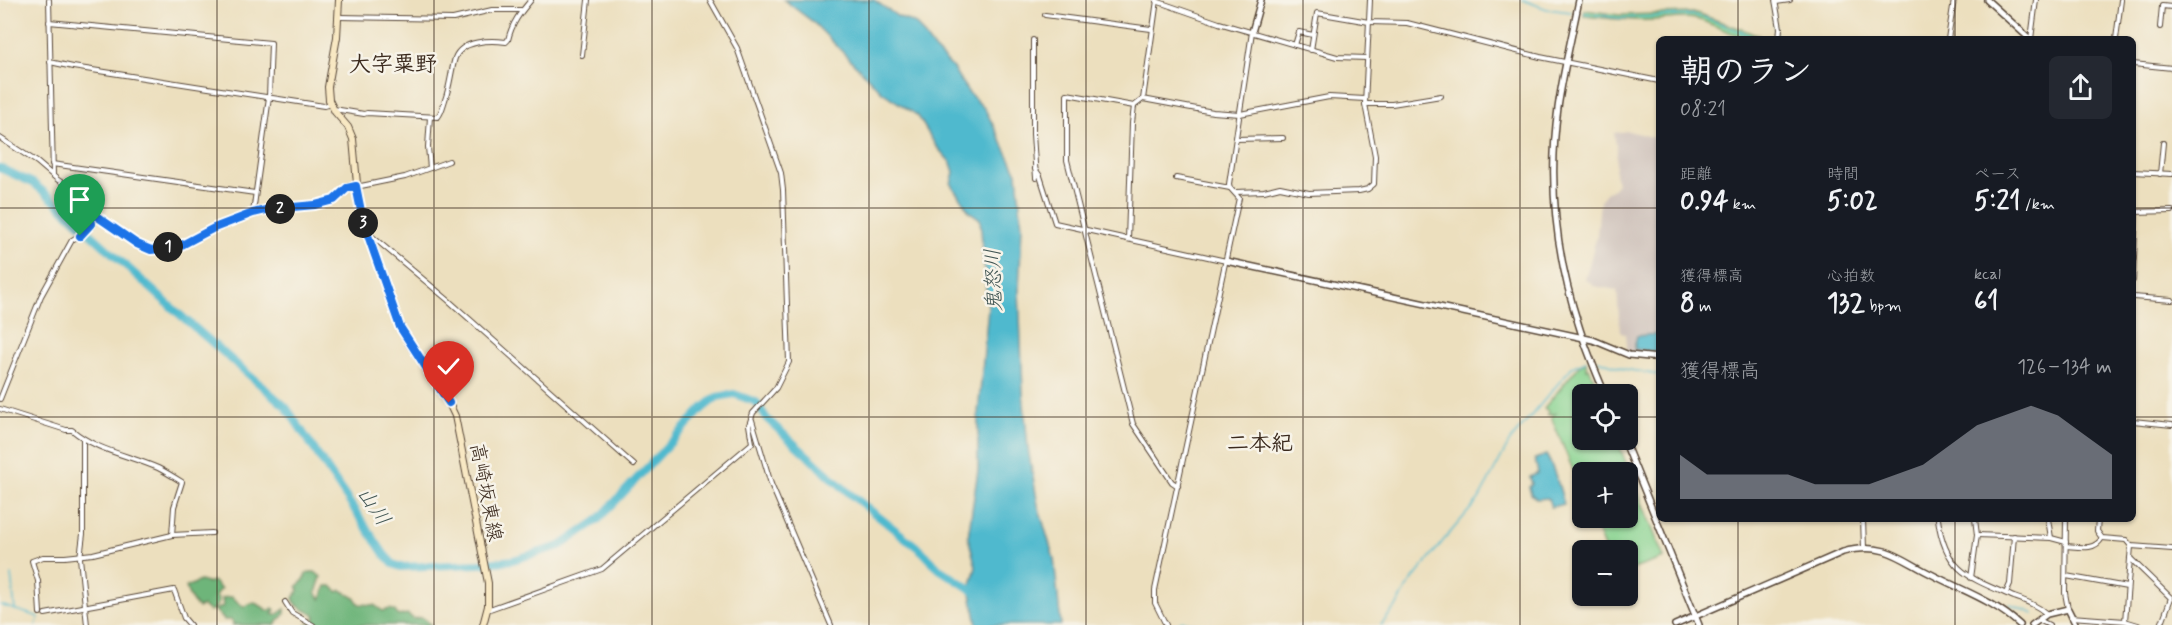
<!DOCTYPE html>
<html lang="ja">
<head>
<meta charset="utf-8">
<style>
	body { margin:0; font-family:Mynerve,"Klee One",sans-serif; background:#242831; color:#f1f3f6; height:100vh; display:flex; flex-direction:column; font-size:22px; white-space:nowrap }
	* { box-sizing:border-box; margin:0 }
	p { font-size:20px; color:#9ea1a6 }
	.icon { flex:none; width:33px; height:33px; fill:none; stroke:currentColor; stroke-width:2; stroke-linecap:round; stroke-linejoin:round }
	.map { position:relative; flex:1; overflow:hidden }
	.side { position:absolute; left:1656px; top:36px; width:480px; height:486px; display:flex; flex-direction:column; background:#171b24; border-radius:9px; box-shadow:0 2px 4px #0004 }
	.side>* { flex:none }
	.tools { position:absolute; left:1572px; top:384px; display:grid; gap:12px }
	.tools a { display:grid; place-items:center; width:66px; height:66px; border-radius:9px; background:#171b24; box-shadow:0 2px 4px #0004; font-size:30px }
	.pin { position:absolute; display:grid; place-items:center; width:51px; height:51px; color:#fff; margin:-62px -26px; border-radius:50% 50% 50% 0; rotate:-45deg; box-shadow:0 0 6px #0007 }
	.pin .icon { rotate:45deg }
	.km { position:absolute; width:30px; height:30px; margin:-15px; border-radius:50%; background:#222; color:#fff; font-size:16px; line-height:30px; text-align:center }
	.round { display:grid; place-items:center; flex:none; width:63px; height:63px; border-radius:9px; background:#242831 }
	.summary { display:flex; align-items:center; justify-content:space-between; height:102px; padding:0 24px }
	h1 { font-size:33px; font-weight:700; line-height:45px }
	.stats { display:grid; grid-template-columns:repeat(3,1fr); gap:9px; height:102px; padding:6px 24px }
	.stats div { display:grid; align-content:center }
	.stats b { font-size:26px; font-weight:700 }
	.stats small { font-size:16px; font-weight:400 }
	.stats p { font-size:16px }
	.chart { height:168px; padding:12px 24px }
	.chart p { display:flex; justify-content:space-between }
	.chart svg { width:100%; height:108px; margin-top:6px; fill:#8c9099; opacity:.7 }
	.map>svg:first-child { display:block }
	.industrial { fill:#cec1ba }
	.green { fill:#88d390; stroke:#627e57; stroke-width:1.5 }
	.forest { fill:#6eb57a; stroke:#54704c; stroke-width:1.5 }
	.water { fill:#50b9ce; stroke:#467276; stroke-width:1.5 }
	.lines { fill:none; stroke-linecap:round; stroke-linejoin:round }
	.stream { stroke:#50b9ce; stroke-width:1.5 }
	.river { stroke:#50b9ce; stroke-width:8 }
	.minor-casing { stroke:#564536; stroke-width:6 }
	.tertiary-casing { stroke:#564536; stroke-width:8 }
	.secondary-casing { stroke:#564536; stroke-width:8 }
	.minor { stroke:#fff; stroke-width:4 }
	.tertiary { stroke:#fff; stroke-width:5 }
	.secondary { stroke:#f8e8c3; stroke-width:6 }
	.route-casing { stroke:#fff; stroke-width:12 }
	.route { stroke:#1a73e8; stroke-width:8 }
	.grid { fill:none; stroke:#3b2a1e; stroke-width:1.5; stroke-opacity:0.55 }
	.labels { text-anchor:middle; stroke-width:5; stroke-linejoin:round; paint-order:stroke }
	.street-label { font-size:20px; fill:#3b2a1e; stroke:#f7f3e8 }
	.water-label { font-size:21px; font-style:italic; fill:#415553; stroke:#f7f3e8 }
	.quarter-label { font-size:22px; font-weight:bold; fill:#3b2a1e; stroke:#f7f3e8 }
</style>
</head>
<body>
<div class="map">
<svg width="2172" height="625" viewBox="0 0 2172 625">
	<rect width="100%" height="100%" fill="#f7f3e8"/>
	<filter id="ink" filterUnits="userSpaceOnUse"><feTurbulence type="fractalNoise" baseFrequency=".0167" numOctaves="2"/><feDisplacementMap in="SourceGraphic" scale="12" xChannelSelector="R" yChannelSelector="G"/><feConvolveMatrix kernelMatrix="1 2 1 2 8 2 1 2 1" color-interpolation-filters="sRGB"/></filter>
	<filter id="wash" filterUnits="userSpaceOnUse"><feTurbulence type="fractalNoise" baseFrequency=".008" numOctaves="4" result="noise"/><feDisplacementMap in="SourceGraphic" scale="24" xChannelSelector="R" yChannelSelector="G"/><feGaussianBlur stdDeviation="1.35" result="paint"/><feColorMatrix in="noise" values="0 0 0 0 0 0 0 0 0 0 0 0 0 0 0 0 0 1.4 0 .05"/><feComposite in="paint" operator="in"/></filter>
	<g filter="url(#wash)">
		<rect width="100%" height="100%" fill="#ecdfbe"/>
		<path class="industrial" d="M1628,131L1659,139V355L1627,352L1625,334L1620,331L1617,290L1594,286L1592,283L1585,280L1597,235L1600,201L1606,193L1615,188L1617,183L1615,174L1617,151L1614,133Z"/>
		<g class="green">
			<path d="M1585,10L1619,15L1696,13L1758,35C1739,42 1714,23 1696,19C1680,16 1665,20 1649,20C1627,21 1606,18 1584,16Z"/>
			<path d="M1586,361L1587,369L1589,368L1600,394H1582V440H1617L1664,558L1628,571V550H1605L1592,518H1628V472H1582V492L1552,419V415L1557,413L1548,415V411L1544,408L1579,366Z"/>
		</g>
		<g class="forest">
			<path d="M310,572H315L321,577L316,593L321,599L326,586H332L338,592L341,590L355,598L359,604L374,605L383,611L390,609L395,611L398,616L407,614L414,619C423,615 425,619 431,625H306L314,621L316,616C308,610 296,609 293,598L299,590L297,586L304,580L306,574Z"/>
			<path d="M200,581L207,583L213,581L221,589L216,595L219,602L213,610L209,611L203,606L198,608C192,603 188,594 186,587Z"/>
			<path d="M228,597H232L244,607C254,599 259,605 269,611L273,608L275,610L272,614L276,615L285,609V613L275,625H232L234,624L231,620H224L215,610L223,606L222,598Z"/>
		</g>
		<g class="water">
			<path d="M784,0H874L897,16L916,24L934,49L952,67L968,92L985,109L1017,173L1022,226L1019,290L1023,392L1028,449L1038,505L1054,559L1061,625H977L970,588L976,567L968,537L978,470V414L988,308L980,219L969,211L951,184L954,172L951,163L936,146L918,116L882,92L813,22Z"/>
			<path d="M1658,334L1659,352L1634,349L1637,336Z"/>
			<path d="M1546,455C1555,469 1560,489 1564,504L1551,507L1548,498L1537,499L1531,494L1529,487L1532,484L1530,477L1538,473L1535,459Z"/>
		</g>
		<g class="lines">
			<g class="stream">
				<path d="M1523,0L1547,9L1571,12"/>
				<path d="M1772,0L1776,39"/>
				<path d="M1584,13L1619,18L1692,15L1706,18L1751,36L1754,39"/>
				<path d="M1598,360L1624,369L1659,375"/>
				<path d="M11,575L15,610"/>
				<path d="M2010,604L2034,614"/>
				<path d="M0,605L39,617L36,625"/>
				<path d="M1179,623L1183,621L1198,625"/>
				<path d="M2049,623L2053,625"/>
				<path d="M1381,625L1397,605L1410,583L1443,541L1479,499L1510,441L1572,367L1586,361"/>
			</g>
			<path class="river" d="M0,168L33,183L49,196L178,313L286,407L384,554L393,564L401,567L480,564L513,560L560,546L598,520L703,408L717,397L734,394L756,402L767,419L850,494L922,551L939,569L977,593"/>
		</g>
	</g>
	<g filter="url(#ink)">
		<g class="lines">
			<defs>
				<g id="minor">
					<path d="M49,0L53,175"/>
					<path d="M1157,0L1143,99L1134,106L1067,94V160L1133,424L1172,482L1178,486"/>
					<path d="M1775,0L1780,28L1779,39"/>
					<path d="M1156,1L1219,23L1337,57L1367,58"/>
					<path d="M1776,2L1790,0"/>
					<path d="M1045,15L1151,29"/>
					<path d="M339,17L453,19L492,10H521"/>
					<path d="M49,22L271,43L269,97L253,213L214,228L178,247L149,250L128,239L89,211"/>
					<path d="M2160,27L2162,6L2172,7"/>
					<path d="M1948,39L1954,0"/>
					<path d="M2031,39L2036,0"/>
					<path d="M2116,39L2121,0"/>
					<path d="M1033,40V134L1036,178"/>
					<path d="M1295,45L1299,32L1313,35"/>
					<path d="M1311,50L1317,13L1369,22L1407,23L1540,57L1659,81"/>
					<path d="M582,55L588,0"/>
					<path d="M50,62L73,67L324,106L330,104"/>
					<path d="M2133,64L2172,68"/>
					<path d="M1143,99L1213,112L1240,114L1329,97L1365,99"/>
					<path d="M1365,104H1392L1441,96"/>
					<path d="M334,109L364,114L367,113L438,117C442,112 443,106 445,100C450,86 451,71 455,58C462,40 490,40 506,42L508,40C512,23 520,13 531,0"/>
					<path d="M0,138L37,162L58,180L83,196L87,204L91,220V224L82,234L72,240L41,296L0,399"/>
					<path d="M1236,139L1283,138"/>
					<path d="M52,164L255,193"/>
					<path d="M430,168L449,161"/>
					<path d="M1035,169L1040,176L1055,223L1226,261"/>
					<path d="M2133,172L2172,174"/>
					<path d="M2160,174L2163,143"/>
					<path d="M1176,178L1230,188"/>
					<path d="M356,187L405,177L430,168L428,147L430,117"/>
					<path d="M1236,192L1264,191L1280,187L1309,193L1359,191L1368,189L1374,184L1375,156L1365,104L1370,0"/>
					<path d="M2133,212L2172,211"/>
					<path d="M253,213C279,206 307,210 333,201C342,197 345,188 356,186"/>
					<path d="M368,233L448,300L634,465"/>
					<path d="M1128,239L1132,123L1134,106"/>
					<path d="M2133,280L2136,212"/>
					<path d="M2133,297L2172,300"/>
					<path d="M0,409L66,430H72C97,451 129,455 158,468C166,472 174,477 182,482L174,507L172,535"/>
					<path d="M752,420L771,484L831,625"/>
					<path d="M2133,421L2172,425"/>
					<path d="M83,439V534L80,558L87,625"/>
					<path d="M1863,519L1864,548"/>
					<path d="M1938,519C1945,572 1970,578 2014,597C2025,601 2037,605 2047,614"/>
					<path d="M2048,519L2051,538"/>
					<path d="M2066,519L2065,593L2068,609"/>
					<path d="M2098,519L2097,531L2102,538L2126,540L2131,546L2172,549"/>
					<path d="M1977,535L2051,538L2066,542"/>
					<path d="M2066,546C2079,547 2095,551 2102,538"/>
					<path d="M2130,558L2171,598L2161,625"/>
					<path d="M2066,576L2127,587"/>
					<path d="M1971,578L1977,535L1975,519"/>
					<path d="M2006,593L2010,584L2014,536"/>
					<path d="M285,602L292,613L313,625"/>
					<path d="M487,610L602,569L752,443L749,425L753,413L776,388L789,362L783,190L781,173L737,48L710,0"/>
					<path d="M40,613L38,581L32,561L43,557H65L93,554L172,535L212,533"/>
					<path d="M45,614L174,590L184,618L190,625"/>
					<path d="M2071,617L2125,621L2138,625"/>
					<path d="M2039,620L2049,625"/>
					<path d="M2125,621L2131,546"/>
					<path d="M1166,625L1155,603V590L1239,198L1230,188L1229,184L1252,32"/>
				</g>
				<g id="tertiary">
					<path d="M1579,0C1572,36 1563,72 1558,108C1548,181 1556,256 1579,326C1586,349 1596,372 1605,394"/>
					<path d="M1987,0L2030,39"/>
					<path d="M1252,32L1261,0"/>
					<path d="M1226,261L1593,340L1629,355L1659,358"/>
					<path d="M1624,440L1699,625"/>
					<path d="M1675,625L1843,552C1857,548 1870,547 1885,551C1901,556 1916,567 1931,574C1963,591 1993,600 2020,625"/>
					<path d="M2032,625L2047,614L2068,609L2076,625"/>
				</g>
				<path id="secondary" d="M339,0L337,37L328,87L329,100L335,112L348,127L353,139L359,206L395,314L408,342L446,397L455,416L488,583V606L483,625"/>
			</defs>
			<use href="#minor" class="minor-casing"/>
			<use href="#tertiary" class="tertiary-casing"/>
			<use href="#secondary" class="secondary-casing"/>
			<use href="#minor" class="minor"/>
			<use href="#tertiary" class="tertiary"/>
			<use href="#secondary" class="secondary"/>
		</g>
	</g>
	<g class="lines" filter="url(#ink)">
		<defs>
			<path id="route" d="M80,236L91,224L89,211L137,244L151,250L178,247L214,228L253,213L270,209L315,205L334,200L347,188L356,186L363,221L400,327L449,403"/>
		</defs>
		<use href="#route" class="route-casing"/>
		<use href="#route" class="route"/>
	</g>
	<path class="grid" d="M217,0V625M434,0V625M652,0V625M869,0V625M1086,0V625M1303,0V625M1520,0V625M1738,0V39M1955,0V39M0,208H1659M2133,208H2172M0,417H1582M1628,417H1659M2133,417H2172M1738,519V625M1955,519V625"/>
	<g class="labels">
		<g class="street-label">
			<text transform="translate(487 492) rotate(79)" y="7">高崎坂東線</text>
		</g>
		<g class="water-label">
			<text transform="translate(993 280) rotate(-92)" y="7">鬼怒川</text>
			<text transform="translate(374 506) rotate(56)" y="7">山川</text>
		</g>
		<g class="quarter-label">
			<text x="393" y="71">大字粟野</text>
			<text x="1260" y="450">二本紀</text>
		</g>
	</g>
</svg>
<div class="tools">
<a><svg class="icon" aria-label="locate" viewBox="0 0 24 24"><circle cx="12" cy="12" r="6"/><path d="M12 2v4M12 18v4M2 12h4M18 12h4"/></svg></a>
<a>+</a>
<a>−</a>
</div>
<div class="pin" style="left:80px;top:236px;background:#1e9e55"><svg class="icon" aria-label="arrive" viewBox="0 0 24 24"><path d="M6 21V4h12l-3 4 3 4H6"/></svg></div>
<div class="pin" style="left:449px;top:403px;background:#d93025"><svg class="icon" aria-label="check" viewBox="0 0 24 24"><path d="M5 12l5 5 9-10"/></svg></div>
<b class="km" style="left:168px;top:247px">1</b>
<b class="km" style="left:280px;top:209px">2</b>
<b class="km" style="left:363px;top:223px">3</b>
<section class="side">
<div class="summary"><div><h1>朝のラン</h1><p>08:21</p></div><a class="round"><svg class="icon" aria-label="share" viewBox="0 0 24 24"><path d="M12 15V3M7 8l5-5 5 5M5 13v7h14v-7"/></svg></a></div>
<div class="stats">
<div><p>距離</p><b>0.94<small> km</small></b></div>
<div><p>時間</p><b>5:02</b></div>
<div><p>ペース</p><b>5:21<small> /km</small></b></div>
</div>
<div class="stats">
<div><p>獲得標高</p><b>8<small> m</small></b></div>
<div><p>心拍数</p><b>132<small> bpm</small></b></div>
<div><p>kcal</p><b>61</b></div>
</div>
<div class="chart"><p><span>獲得標高</span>126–134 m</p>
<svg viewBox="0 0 160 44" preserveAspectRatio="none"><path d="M0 44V26L10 34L20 34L30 34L40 34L50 38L60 38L70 38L80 34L90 30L100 22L110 14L120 10L130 6L140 10L150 18L160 26V44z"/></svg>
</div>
</section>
</div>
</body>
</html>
